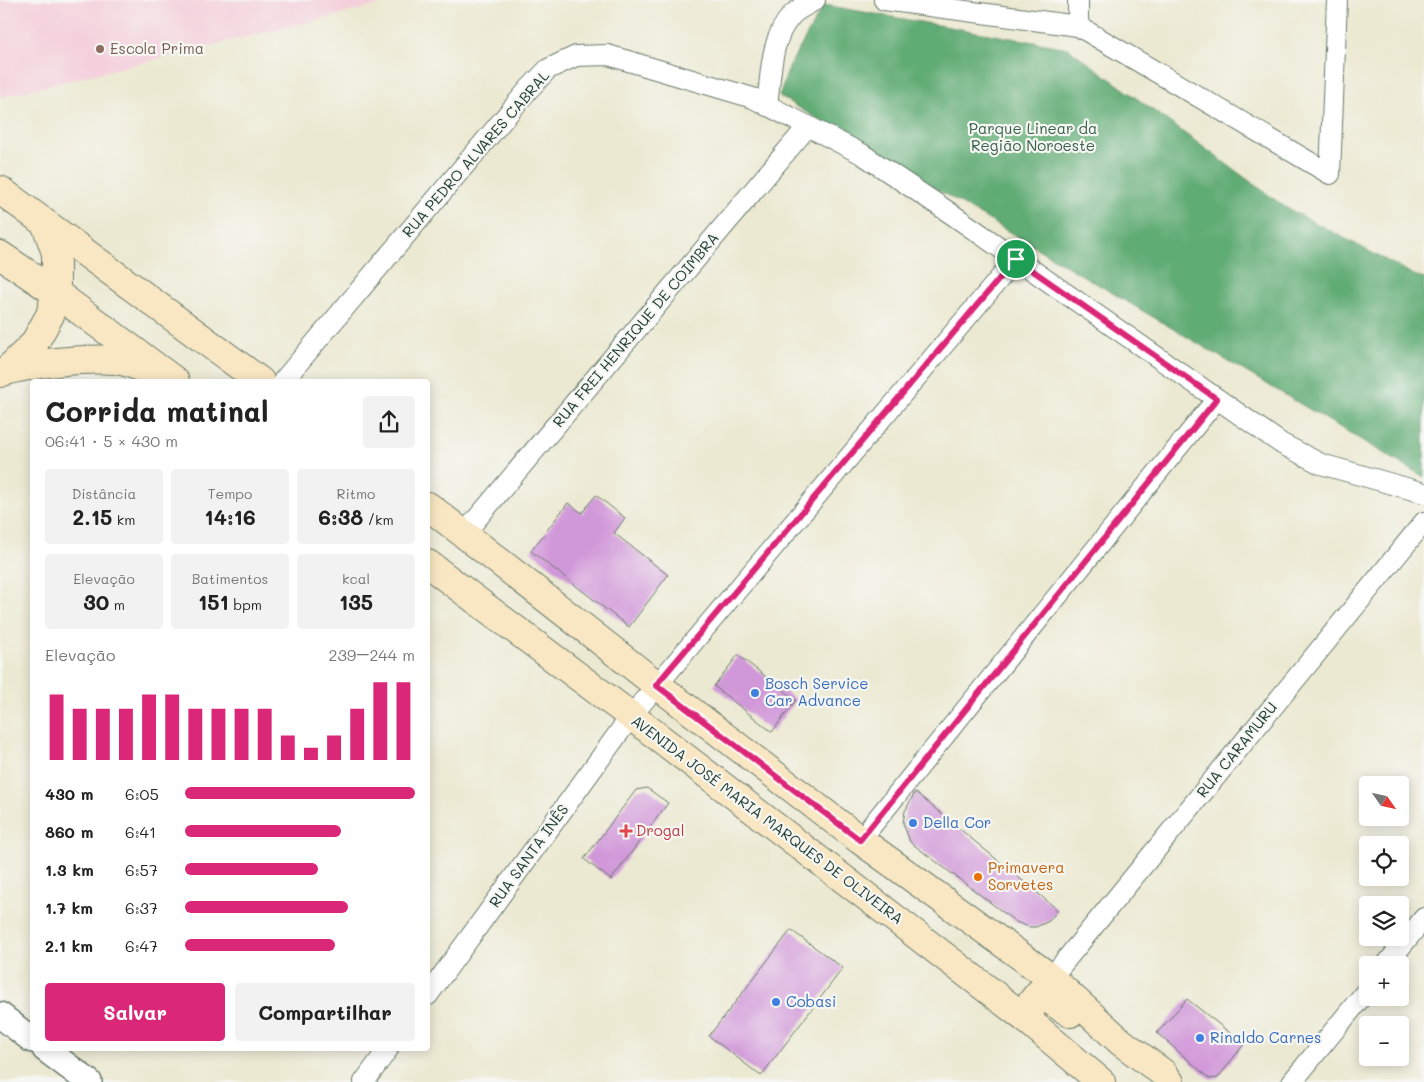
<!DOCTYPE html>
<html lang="pt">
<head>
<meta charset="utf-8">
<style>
	body { margin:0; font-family:Mali,sans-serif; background:#f2f2f2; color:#222; height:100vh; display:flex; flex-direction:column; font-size:19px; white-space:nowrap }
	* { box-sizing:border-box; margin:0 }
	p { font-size:16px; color:#767676 }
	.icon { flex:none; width:28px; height:28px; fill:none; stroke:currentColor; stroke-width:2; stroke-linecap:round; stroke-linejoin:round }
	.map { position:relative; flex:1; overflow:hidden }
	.side { position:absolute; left:30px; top:379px; width:400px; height:672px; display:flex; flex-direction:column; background:#fff; border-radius:5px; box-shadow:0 2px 12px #0003 }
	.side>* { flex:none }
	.needle { width:32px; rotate:124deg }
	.controls { position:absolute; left:1359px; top:776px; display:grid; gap:10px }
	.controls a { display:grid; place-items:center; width:50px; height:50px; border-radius:5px; background:#fff; box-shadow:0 2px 12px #0003; font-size:25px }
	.pin { position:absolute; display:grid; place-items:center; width:42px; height:42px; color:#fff; margin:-21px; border:2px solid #fff; border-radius:50%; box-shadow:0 1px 5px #0007 }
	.round { display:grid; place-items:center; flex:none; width:52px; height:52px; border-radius:5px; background:#f2f2f2 }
	.summary { display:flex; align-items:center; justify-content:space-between; height:85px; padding:0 15px }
	h1 { font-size:28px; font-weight:700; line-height:38px }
	.metrics { display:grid; grid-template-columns:repeat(3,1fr); gap:8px; height:85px; padding:5px 15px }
	.metrics div { display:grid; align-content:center; border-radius:5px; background:#f2f2f2; text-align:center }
	.metrics b { font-size:21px; font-weight:700 }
	.metrics small { font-size:14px; font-weight:400 }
	.metrics p { font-size:14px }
	.chart { height:140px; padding:10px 15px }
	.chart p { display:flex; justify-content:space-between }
	.chart svg { width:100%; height:90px; margin-top:5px; stroke:#db2777; stroke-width:6 }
	.cta { display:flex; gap:10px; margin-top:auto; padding:10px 15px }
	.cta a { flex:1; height:58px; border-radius:5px; background:#db2777; color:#fff; font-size:20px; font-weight:700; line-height:58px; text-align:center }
	.cta a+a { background:#f2f2f2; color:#222 }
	ul { padding:0 15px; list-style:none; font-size:16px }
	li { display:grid; grid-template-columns:80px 60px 1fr; align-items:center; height:38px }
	li i { height:12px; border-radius:6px; background:#db2777 }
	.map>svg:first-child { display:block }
	.built { fill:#f4cfdc }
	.forest { fill:#60ac74; stroke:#407454 }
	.building { fill:#d198d9 }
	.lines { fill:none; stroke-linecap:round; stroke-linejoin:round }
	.minor-casing { stroke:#67796b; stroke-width:22 }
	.tertiary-casing { stroke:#67796b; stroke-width:28 }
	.secondary-casing { stroke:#67796b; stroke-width:30 }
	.minor { stroke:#fff; stroke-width:20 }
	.tertiary { stroke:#fff; stroke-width:25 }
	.secondary { stroke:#f9e7c3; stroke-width:28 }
	.route-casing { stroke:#fff; stroke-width:10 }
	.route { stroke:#db2777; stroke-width:6 }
	.education-dot { fill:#8d6e63; stroke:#f6f6f2; stroke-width:2 }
	.shop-dot { fill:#3f7fe0; stroke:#f6f6f2; stroke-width:2 }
	.health-dot { fill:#e0444e; stroke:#f6f6f2; stroke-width:2 }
	.food-dot { fill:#e8710a; stroke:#f6f6f2; stroke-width:2 }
	.labels { text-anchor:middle; stroke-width:4.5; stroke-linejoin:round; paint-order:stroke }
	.education-label { font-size:15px; fill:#785e54; stroke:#f6f6f2; text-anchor:start }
	.park-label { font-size:15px; fill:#356049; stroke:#f6f6f2 }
	.street-label { font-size:15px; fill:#1f3d34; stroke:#f6f6f2 }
	.shop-label { font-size:15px; fill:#366cbe; stroke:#f6f6f2; text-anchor:start }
	.health-label { font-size:15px; fill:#be3a42; stroke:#f6f6f2; text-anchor:start }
	.food-label { font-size:15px; fill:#c56008; stroke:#f6f6f2; text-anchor:start }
</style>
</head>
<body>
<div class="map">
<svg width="1424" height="1082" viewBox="0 0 1424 1082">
	<rect width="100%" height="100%" fill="#f6f6f2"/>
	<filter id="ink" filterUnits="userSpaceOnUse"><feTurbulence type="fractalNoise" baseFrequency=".02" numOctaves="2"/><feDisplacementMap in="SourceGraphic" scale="10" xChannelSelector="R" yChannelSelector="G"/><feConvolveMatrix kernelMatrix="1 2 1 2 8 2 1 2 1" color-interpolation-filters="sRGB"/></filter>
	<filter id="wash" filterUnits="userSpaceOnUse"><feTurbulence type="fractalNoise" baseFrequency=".0096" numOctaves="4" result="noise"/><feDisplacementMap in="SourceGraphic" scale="20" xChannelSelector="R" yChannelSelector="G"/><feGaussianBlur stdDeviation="1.12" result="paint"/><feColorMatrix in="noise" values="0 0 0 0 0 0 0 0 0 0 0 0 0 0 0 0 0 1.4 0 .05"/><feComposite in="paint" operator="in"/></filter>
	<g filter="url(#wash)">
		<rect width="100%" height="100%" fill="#ece9d2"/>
		<path class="built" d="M0,0H399L0,97Z"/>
		<path class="forest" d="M824,5L1068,48L1285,207L1416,276L1424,278V477L779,96L790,65Z"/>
		<g id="blocks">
			<g class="building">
				<path d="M596,495L625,518L614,533L668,575L629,627L531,551L568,503L582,513Z"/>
				<path d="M738,655L796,700L772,732L714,686Z"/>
				<path d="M647,788L668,803L611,880L584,859L636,790Z"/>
				<path d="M915,792L1058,910L1049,921L1036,927H1029L1016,922L910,842L903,823L905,811Z"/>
				<path d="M791,930L843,968L761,1076L709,1036Z"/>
				<path d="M1187,999L1244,1044L1218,1078L1210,1079L1157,1033Z"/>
			</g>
		</g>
	</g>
	<g filter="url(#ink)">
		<use href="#blocks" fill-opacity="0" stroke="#67796b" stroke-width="1"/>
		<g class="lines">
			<defs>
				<g id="minor">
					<path d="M884,0L1078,26L1330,174L1337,0"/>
					<path d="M1078,0V26"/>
					<path d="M767,106C771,75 770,38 792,15C797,9 808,5 815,0"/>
					<path d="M283,381L528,90L548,69L576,56L608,55L753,98L862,154L953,215L1282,444L1321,464L1424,493"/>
					<path d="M464,534L808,126"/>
					<path d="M860,840L1217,399"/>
					<path d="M1386,965L1424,918"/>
					<path d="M1051,978L1424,522"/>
					<path d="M428,995L631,716L1016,259"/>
					<path d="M364,1082L388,1049"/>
					<path d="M1292,1082L1368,989"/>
				</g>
				<g id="tertiary">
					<path d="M0,1015L32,1040"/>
					<path d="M45,1049L89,1082"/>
				</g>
				<g id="secondary">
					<path d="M0,190L260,381"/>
					<path d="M0,255L56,293L175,381"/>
					<path d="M7,370L34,344L50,315L56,293V253L46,225"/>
					<path d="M0,373C27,363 86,358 115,360C127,361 138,366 148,371"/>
					<path d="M428,506L657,685L860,840L1051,978L1121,1042L1163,1073L1170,1082"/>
					<path d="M428,564L631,716L1030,1022L1101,1082"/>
					<path d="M1030,1022V1004L1039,993L1070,1013"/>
				</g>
			</defs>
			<use href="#minor" class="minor-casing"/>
			<use href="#tertiary" class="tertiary-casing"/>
			<use href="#secondary" class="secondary-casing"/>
			<use href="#minor" class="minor"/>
			<use href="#tertiary" class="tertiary"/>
			<use href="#secondary" class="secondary"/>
		</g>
	</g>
	<g class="lines" filter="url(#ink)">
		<defs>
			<path id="route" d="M1016,259L1217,399L860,840L656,685Z"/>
		</defs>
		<use href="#route" class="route-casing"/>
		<use href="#route" class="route"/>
	</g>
	<circle class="education-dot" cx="100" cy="49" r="5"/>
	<g class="shop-dot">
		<circle cx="755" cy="693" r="5"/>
		<circle cx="913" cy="823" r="5"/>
		<circle cx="776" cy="1002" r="5"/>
		<circle cx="1200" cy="1038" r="5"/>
	</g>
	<path class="health-dot" d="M623.5 823.5h5v5h5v5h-5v5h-5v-5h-5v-5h5z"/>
	<circle class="food-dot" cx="978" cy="877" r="5"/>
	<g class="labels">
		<g class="education-label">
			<text x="110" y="54">Escola Prima</text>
		</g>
		<g class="park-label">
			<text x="1033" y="134">Parque Linear da<tspan x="1033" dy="17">Região Noroeste</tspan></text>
		</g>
		<g class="street-label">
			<text transform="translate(476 154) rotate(-49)" y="5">RUA PEDRO ALVARES CABRAL</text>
			<text transform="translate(636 330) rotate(-50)" y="5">RUA FREI HENRIQUE DE COIMBRA</text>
			<text transform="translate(1237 750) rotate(-51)" y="5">RUA CARAMURU</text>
			<text transform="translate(767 820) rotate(37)" y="5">AVENIDA JOSÉ MARIA MARQUES DE OLIVEIRA</text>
			<text transform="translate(529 856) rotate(-54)" y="5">RUA SANTA INÊS</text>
		</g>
		<g class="shop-label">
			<text x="765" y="689">Bosch Service<tspan x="765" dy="17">Car Advance</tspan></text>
			<text x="923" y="828">Della Cor</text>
			<text x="786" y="1007">Cobasi</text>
			<text x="1210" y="1043">Rinaldo Carnes</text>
		</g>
		<g class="health-label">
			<text x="636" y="836">Drogal</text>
		</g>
		<g class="food-label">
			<text x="988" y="873">Primavera<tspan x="988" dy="17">Sorvetes</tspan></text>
		</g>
	</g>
</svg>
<div class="controls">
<a><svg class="needle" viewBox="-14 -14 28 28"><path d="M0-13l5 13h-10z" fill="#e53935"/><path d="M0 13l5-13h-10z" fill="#767676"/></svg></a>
<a><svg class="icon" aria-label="locate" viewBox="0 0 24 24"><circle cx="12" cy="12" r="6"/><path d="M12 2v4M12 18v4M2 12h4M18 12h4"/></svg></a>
<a><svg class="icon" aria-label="layers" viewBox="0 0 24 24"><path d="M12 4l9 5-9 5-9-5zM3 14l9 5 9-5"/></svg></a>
<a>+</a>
<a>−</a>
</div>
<div class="pin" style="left:1016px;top:259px;background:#1e9e55"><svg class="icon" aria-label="arrive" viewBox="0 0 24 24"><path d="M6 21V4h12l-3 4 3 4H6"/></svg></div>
<section class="side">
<div class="summary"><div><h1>Corrida matinal</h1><p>06:41 · 5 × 430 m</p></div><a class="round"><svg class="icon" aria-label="share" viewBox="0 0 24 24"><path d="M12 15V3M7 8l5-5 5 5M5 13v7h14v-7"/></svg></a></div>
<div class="metrics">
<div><p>Distância</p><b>2.15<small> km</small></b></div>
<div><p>Tempo</p><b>14:16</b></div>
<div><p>Ritmo</p><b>6:38<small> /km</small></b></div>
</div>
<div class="metrics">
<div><p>Elevação</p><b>30<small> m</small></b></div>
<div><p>Batimentos</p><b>151<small> bpm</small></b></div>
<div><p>kcal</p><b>135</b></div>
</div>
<div class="chart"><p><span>Elevação</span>239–244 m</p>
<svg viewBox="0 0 160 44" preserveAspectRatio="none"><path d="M5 44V12M15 44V19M25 44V19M35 44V19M45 44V12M55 44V12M65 44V19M75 44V19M85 44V19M95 44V19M105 44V32M115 44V38M125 44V32M135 44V19M145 44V6M155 44V6"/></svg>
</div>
<ul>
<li><b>430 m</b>6:05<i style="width:100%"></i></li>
<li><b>860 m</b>6:41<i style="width:68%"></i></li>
<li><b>1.3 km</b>6:57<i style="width:58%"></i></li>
<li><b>1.7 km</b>6:37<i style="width:71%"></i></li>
<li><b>2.1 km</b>6:47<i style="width:65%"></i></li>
</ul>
<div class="cta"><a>Salvar</a><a>Compartilhar</a></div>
</section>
</div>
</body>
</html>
